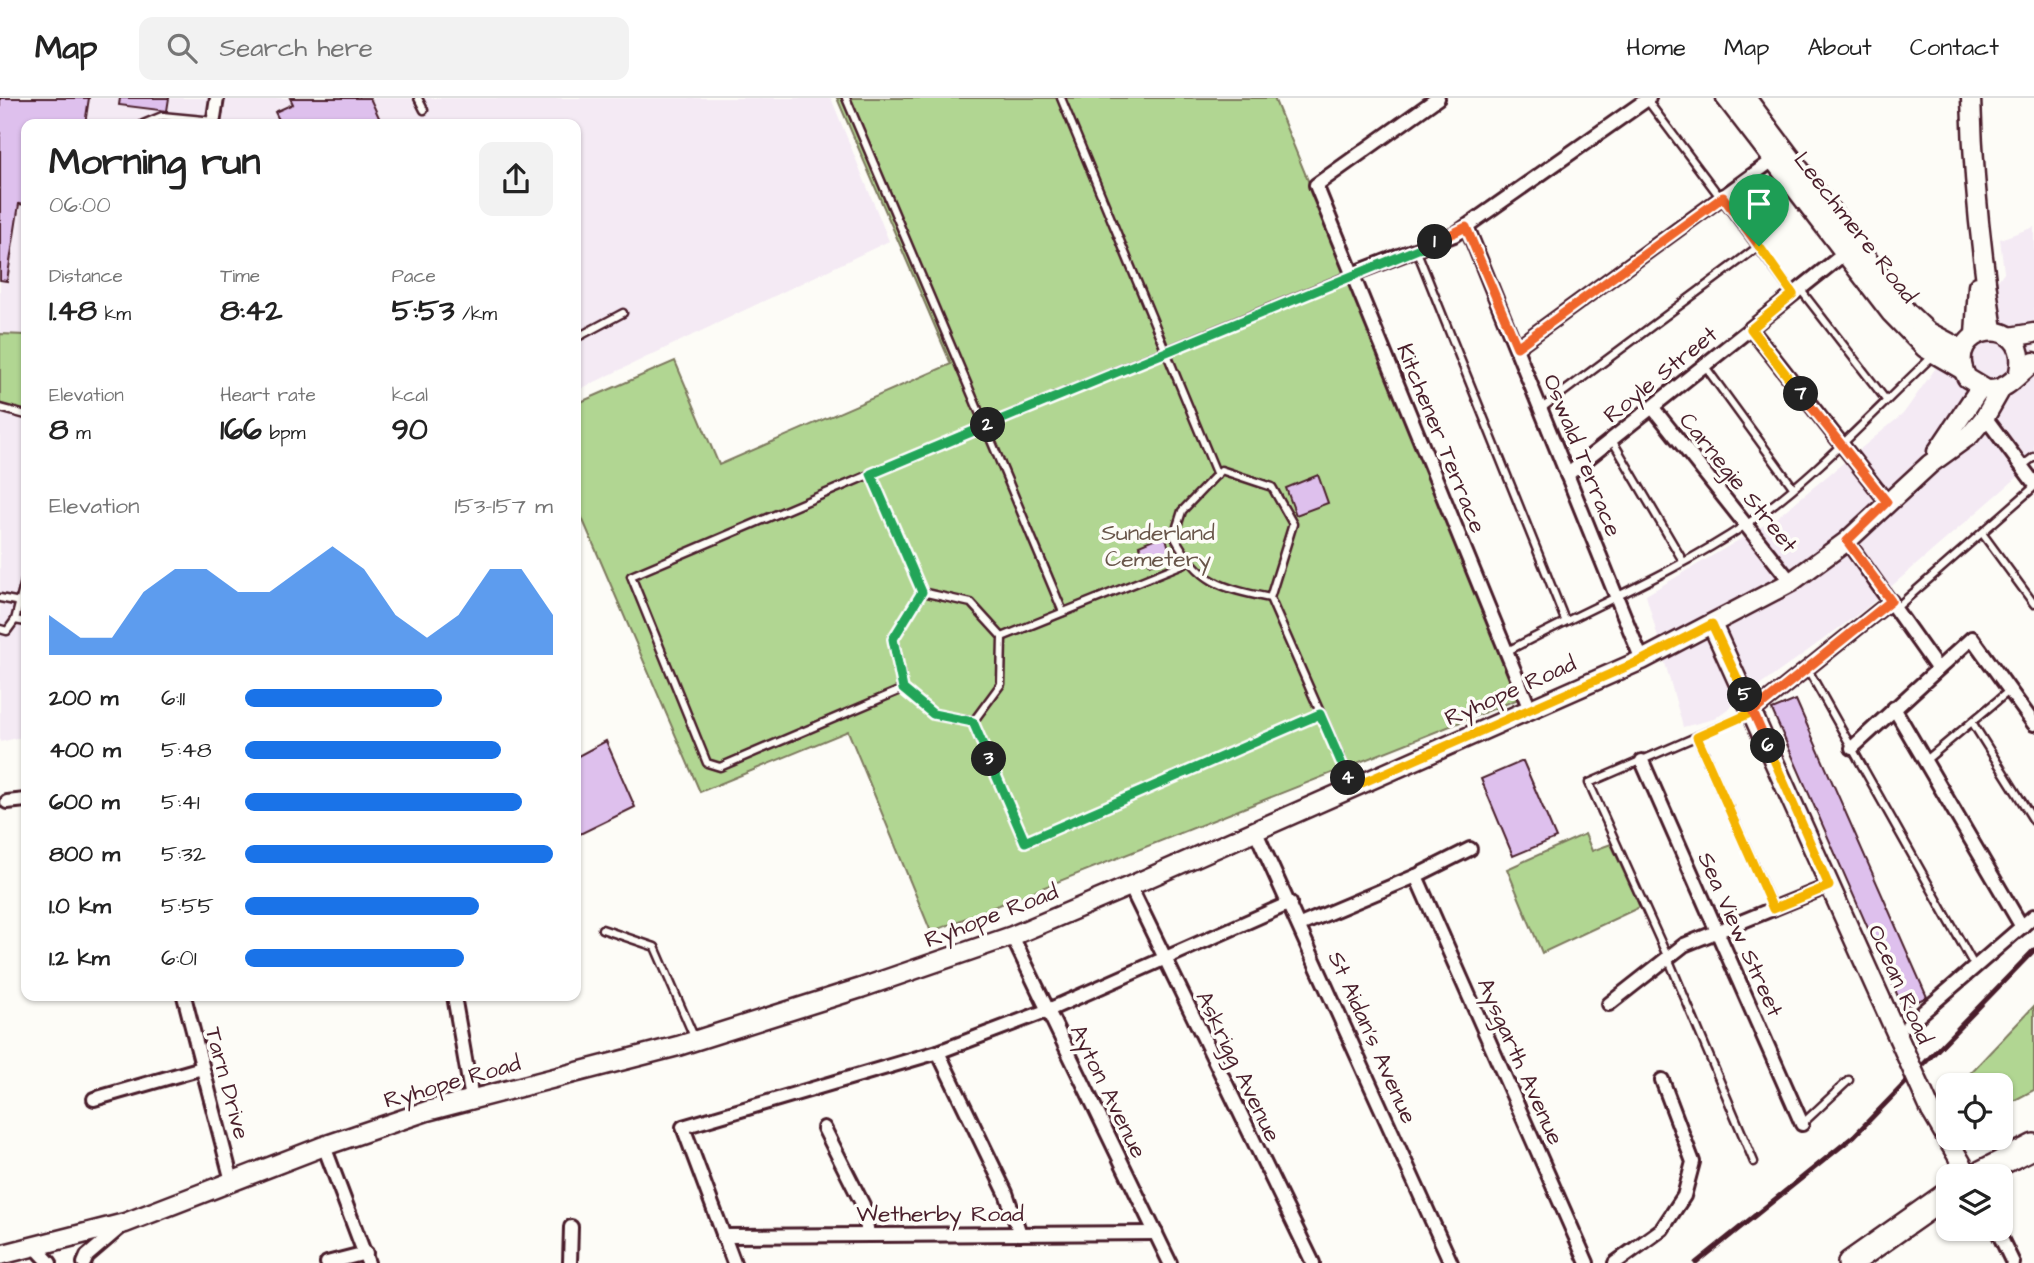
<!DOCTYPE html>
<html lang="en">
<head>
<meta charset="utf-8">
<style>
	body { margin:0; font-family:"Architects Daughter",sans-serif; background:#f2f2f2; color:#222; height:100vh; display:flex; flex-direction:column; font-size:26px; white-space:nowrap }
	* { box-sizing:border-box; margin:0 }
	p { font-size:23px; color:#767676 }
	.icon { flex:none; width:38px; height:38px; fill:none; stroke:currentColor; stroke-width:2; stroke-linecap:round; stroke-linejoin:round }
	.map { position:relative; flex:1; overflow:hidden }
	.side { position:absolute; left:21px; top:21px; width:560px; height:882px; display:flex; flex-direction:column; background:#fff; border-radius:14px; box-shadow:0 2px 5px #0004 }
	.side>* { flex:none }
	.buttons { position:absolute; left:1936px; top:975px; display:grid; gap:14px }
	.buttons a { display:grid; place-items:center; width:77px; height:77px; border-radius:14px; background:#fff; box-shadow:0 2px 5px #0004; font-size:35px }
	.pin { position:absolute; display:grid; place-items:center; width:60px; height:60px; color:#fff; margin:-72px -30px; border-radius:50% 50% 50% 0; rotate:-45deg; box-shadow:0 0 7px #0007 }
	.pin .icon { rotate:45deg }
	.km { position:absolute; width:35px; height:35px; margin:-18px; border-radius:50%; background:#222; color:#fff; font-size:19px; line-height:35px; text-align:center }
	.round { display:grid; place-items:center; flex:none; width:74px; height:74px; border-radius:14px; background:#f2f2f2 }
	.overview { display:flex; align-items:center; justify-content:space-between; height:119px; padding:0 28px }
	h1 { font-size:38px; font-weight:700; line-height:52px }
	.stats { display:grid; grid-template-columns:repeat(3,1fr); gap:10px; height:119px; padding:7px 28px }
	.stats div { display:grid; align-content:center }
	.stats b { font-size:30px; font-weight:700 }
	.stats small { font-size:19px; font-weight:400 }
	.stats p { font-size:19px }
	.chart { height:196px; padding:14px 28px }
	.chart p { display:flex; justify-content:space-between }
	.chart svg { width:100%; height:126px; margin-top:7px; fill:#1a73e8; opacity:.7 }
	ul { padding:0 28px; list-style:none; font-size:23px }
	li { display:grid; grid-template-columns:112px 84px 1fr; align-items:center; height:52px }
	li i { height:18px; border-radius:9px; background:#1a73e8 }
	header { display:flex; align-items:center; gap:42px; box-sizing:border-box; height:98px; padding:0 35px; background:#fff; border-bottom:2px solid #e0e0e0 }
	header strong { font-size:33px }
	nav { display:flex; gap:38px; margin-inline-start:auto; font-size:24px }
	.search { width:490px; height:63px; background:#f2f2f2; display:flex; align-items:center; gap:18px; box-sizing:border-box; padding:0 24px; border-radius:14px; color:#767676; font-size:26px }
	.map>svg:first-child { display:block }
	.built { fill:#f4eaf4 }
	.green { fill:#b1d692; stroke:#7e7a5e; stroke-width:2 }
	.building { fill:#dec0ed; stroke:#4a1f2b; stroke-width:2 }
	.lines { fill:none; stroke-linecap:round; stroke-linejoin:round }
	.lane-casing { stroke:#4a1f2b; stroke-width:11 }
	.street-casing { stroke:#4a1f2b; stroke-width:18 }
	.secondary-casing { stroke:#4a1f2b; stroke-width:23 }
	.highway-casing { stroke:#4a1f2b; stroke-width:28 }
	.lane { stroke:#fdfcf7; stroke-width:6 }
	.street { stroke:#fdfcf7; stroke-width:12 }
	.secondary { stroke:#fdfcf7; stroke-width:18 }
	.highway { stroke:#fdfcf7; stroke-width:23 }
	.rail { stroke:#4a1f2b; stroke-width:5 }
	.secondary-bridge-casing { stroke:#4a1f2b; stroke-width:23; stroke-linecap:butt }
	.secondary-bridge { stroke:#fdfcf7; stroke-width:18 }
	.split-1-casing { stroke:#fff; stroke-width:14 }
	.split-2-casing { stroke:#fff; stroke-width:14 }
	.split-3-casing { stroke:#fff; stroke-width:14 }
	.split-4-casing { stroke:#fff; stroke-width:14 }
	.split-5-casing { stroke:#fff; stroke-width:14 }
	.split-6-casing { stroke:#fff; stroke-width:14 }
	.split-7-casing { stroke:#fff; stroke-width:14 }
	.split-8-casing { stroke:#fff; stroke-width:14 }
	.split-1 { stroke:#f0652b; stroke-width:9 }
	.split-2 { stroke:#22a559; stroke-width:9 }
	.split-3 { stroke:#22a559; stroke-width:9 }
	.split-4 { stroke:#22a559; stroke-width:9 }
	.split-5 { stroke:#f5b400; stroke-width:9 }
	.split-6 { stroke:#f5b400; stroke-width:9 }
	.split-7 { stroke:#f0652b; stroke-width:9 }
	.split-8 { stroke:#f5b400; stroke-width:9 }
	.labels { text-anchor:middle; stroke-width:7; stroke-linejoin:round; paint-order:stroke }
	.street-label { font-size:23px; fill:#4a1f2b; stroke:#fdfcf7 }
	.park-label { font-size:23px; fill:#69564a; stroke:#fdfcf7 }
</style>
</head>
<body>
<header>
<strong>Map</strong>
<div class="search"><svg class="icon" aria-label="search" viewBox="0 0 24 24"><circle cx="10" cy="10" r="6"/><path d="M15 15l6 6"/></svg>Search here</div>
<nav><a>Home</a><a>Map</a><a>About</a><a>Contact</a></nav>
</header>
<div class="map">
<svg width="2034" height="1165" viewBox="0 0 2034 1165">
	<rect width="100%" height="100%" fill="#fdfcf7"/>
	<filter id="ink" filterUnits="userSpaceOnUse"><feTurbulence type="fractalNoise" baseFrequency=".0143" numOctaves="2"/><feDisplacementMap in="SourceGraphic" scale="14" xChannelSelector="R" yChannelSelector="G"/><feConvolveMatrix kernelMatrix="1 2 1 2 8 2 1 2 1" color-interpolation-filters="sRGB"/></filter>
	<g filter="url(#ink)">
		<g class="built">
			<path d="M0,0H831L889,143L576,293V26H26V638L0,644Z"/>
			<path d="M2034,129V365L1865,511L1714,621L1683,629L1646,497L1776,420L1903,316L2004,174L2000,141Z"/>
		</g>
		<g class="green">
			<path d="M837,0H1274L1521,600L931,834L848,633L700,694L576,406V306L675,263L719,367L951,266Z"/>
			<path d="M0,236L26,237V314L0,308Z"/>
			<path d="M1585,736L1592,753L1611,746L1640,809L1542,855L1507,771Z"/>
			<path d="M2034,908V992L2000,1010V987H1959Z"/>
		</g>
		<g class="building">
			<path d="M0,0H89L85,26H26V107L19,106L7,183L0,182Z"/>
			<path d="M120,0H169L167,13L119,7Z"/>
			<path d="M290,0H370L382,26H281L275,14L293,6Z"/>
			<path d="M1318,377L1328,405L1296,417L1286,390Z"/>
			<path d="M1165,436L1171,458L1150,467L1139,447Z"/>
			<path d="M1796,602L1927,899L1903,910L1772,612Z"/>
			<path d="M606,643L635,709L576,738V659Z"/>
			<path d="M1523,663L1556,740L1513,758L1481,681Z"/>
		</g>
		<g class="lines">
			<defs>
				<g id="lane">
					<path d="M418,0L424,12"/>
					<path d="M846,0L985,328L1352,176"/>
					<path d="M1061,0L1217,377"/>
					<path d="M1647,2L1793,196"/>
					<path d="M143,26L162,18L214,23"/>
					<path d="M1416,151L1565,522"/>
					<path d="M1800,191L1886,302"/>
					<path d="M576,240L623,215"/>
					<path d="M1704,267L1793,389"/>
					<path d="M0,310L26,317"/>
					<path d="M1542,310L1759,148"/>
					<path d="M1612,342L1683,463"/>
					<path d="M2022,368L2034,359"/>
					<path d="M871,376L631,478L707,665L720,669L903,591"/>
					<path d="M1982,435L2034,506"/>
					<path d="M922,494L893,541L903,591L933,616L973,624L1001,586L1002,539L971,505L922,494L871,376L985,328L1063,514"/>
					<path d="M0,500L20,504"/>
					<path d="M1270,500C1221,490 1199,485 1174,438L1182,413L1221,372L1272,389L1293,426L1270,500L1352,687"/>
					<path d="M1896,510L2034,389"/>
					<path d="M15,522L26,524"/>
					<path d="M0,531L7,533L15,522L26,479"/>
					<path d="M1002,539L1188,464"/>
					<path d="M1506,554C1586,511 1671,477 1747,426C1815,379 1873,314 1933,258"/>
					<path d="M1807,570L1975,869"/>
					<path d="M1751,615L1589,685L1668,860L1754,1064"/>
					<path d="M973,624L1025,744L1320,616"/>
					<path d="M1972,624L2034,723"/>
					<path d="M1697,639L1773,810"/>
					<path d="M1925,663L2010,592"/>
					<path d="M602,831L655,849L695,941"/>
					<path d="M1802,1026L1849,982"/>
				</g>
				<g id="street">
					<path d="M1438,0L1316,87L1529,609"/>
					<path d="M213,26L217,0"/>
					<path d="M1467,129L1642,562"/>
					<path d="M1352,176L1454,137L1649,0"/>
					<path d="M1751,231L1887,404"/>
					<path d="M1517,249L1773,62"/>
					<path d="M1653,310L1791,484"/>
					<path d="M1985,319L2034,385"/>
					<path d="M1567,377L1845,155"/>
					<path d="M1847,443L1937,570"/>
					<path d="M1894,610L2022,829"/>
					<path d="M1753,614L1891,503"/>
					<path d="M1852,650L1972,540L2034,626"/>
					<path d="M1642,663L1802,1026"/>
					<path d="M7,704L26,702"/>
					<path d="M1255,732L1451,1165"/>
					<path d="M1416,778L1587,1165"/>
					<path d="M1130,788L1313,1165"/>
					<path d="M1300,827L1416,778L1470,751"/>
					<path d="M1012,838L1170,1165"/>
					<path d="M184,898L232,1083"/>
					<path d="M454,898L472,1001"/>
					<path d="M1609,906L1684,847L1829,788"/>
					<path d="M1908,927L2034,818"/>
					<path d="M938,954L1006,1095L1020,1136"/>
					<path d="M94,1001L202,970"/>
					<path d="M824,1030L863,1107L868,1136"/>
					<path d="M324,1048L368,1165"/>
					<path d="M1996,1130L2013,1165"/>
					<path d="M723,1138L1156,1135"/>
					<path d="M36,1150L50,1165"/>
					<path d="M84,1165L87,1158L122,1128"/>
					<path d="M327,1165L366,1155"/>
					<path d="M570,1165L571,1129"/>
					<path d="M734,1165L683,1029L938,954L1046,913L1290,805"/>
					<path d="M1615,1165L1662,1131L1684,1098L1693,1064L1662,982"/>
				</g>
				<g id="secondary">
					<path d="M1726,0L1891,215L1925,250L1963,272"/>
					<path d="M1746,0L1906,213L1927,233L1963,252"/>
					<path d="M1971,0C1973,79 1981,155 1993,232"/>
					<path d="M1975,237L1978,188"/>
					<path d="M2010,239L2034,235"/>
					<path d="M2019,274C2032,212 1939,227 1967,280L1987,292C2009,293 2018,275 2034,264"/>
					<path d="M1937,354L1980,290"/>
					<path d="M1712,526L1898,939"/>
					<path d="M1931,1013L1969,1078"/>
					<path d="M0,1157L125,1125L324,1048L427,1013L678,948L861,890L1012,838L1130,788L1642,562L1791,484L1847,443L1930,366L1970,337L1985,319L2001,291"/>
				</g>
				<g id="highway">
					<path d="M1975,1078L2034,1048"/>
					<path d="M1850,1165L1948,1096"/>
				</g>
			</defs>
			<use href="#lane" class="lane-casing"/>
			<use href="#street" class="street-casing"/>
			<use href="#secondary" class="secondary-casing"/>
			<use href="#highway" class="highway-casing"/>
			<use href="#lane" class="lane"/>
			<use href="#street" class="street"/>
			<use href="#secondary" class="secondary"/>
			<use href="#highway" class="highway"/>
			<path class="rail" d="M1696,1165L1854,1038L2034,852"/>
			<defs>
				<path id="secondary-bridge" d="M1898,939L1931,1013"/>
			</defs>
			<use href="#secondary-bridge" class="secondary-bridge-casing"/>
			<use href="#secondary-bridge" class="secondary-bridge"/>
		</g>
	</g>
	<g class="lines" filter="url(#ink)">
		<defs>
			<path id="split-1" d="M1435,144L1466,129L1517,249L1723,99L1759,148"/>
			<path id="split-2" d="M988,327L1435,144"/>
			<path id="split-3" d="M988,327L871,376L922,494L893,541L903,591L933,616L973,624L989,661"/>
			<path id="split-4" d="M989,661L1025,744L1320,616L1348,680"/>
			<path id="split-5" d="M1348,680L1353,689L1642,562L1712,526L1745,597"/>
			<path id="split-6" d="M1745,597L1753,614L1697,639L1773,811L1829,788L1768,648"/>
			<path id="split-7" d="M1768,648L1753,614L1891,503L1847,443L1887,404L1801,296"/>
			<path id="split-8" d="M1759,148L1793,196L1751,231L1801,296"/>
		</defs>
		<use href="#split-1" class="split-1-casing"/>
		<use href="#split-2" class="split-2-casing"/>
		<use href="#split-3" class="split-3-casing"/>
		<use href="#split-4" class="split-4-casing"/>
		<use href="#split-5" class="split-5-casing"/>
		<use href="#split-6" class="split-6-casing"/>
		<use href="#split-7" class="split-7-casing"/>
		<use href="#split-8" class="split-8-casing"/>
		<use href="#split-1" class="split-1"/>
		<use href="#split-2" class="split-2"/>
		<use href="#split-3" class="split-3"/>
		<use href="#split-4" class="split-4"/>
		<use href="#split-5" class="split-5"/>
		<use href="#split-6" class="split-6"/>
		<use href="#split-7" class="split-7"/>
		<use href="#split-8" class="split-8"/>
	</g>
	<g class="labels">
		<g class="street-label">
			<text transform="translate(1856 129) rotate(52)" y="8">Leechmere Road</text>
			<text transform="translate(1660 276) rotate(-39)" y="8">Royle Street</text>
			<text transform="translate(1442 340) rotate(68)" y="8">Kitchener Terrace</text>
			<text transform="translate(1583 357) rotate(68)" y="8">Oswald Terrace</text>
			<text transform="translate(1739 384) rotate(51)" y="8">Carnegie Street</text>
			<text transform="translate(1510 592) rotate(-24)" y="8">Ryhope Road</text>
			<text transform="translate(991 817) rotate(-21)" y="8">Ryhope Road</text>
			<text transform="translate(1741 836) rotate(66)" y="8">Sea View Street</text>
			<text transform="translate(1901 886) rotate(66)" y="8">Ocean Road</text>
			<text transform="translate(1373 939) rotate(66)" y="8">St Aidan's Avenue</text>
			<text transform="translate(1521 963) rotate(66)" y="8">Aysgarth Avenue</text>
			<text transform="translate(1239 968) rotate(64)" y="8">Askrigg Avenue</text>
			<text transform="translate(452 983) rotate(-16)" y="8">Ryhope Road</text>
			<text transform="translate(228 985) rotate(75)" y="8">Tarn Drive</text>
			<text transform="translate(1109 993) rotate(64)" y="8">Ayton Avenue</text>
			<text x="940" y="1123">Wetherby Road</text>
		</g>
		<g class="park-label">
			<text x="1158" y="442">Sunderland<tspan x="1158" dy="26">Cemetery</tspan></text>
		</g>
	</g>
</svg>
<div class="buttons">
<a><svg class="icon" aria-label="locate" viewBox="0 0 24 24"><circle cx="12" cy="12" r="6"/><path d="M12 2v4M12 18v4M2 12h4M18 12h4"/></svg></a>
<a><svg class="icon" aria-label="layers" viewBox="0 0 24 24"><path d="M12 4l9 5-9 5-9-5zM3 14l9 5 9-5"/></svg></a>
</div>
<div class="pin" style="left:1759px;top:148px;background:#1e9e55"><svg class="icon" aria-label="arrive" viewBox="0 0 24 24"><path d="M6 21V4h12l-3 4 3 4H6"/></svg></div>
<b class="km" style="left:1435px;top:144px">1</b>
<b class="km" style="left:988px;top:327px">2</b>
<b class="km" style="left:989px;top:661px">3</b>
<b class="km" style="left:1348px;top:680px">4</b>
<b class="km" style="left:1745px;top:597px">5</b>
<b class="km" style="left:1768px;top:648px">6</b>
<b class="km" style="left:1801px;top:296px">7</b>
<section class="side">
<div class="overview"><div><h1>Morning run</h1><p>06:00</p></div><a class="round"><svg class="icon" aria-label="share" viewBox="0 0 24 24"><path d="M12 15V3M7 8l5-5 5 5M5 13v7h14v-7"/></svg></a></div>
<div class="stats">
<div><p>Distance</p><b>1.48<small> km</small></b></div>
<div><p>Time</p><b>8:42</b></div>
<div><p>Pace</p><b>5:53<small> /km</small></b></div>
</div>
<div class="stats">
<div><p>Elevation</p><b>8<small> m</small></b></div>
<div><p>Heart rate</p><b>166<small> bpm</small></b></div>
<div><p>kcal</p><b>90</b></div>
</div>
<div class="chart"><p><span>Elevation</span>153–157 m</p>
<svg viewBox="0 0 160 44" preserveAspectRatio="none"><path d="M0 44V30L10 38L20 38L30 22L40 14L50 14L60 22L70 22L80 14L90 6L100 14L110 30L120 38L130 30L140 14L150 14L160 30V44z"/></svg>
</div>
<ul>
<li><b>200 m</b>6:11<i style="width:64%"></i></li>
<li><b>400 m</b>5:48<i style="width:83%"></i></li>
<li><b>600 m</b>5:41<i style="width:90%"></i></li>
<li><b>800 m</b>5:32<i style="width:100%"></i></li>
<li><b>1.0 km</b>5:55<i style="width:76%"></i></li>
<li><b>1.2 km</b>6:01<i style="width:71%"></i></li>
</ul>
</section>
</div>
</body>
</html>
